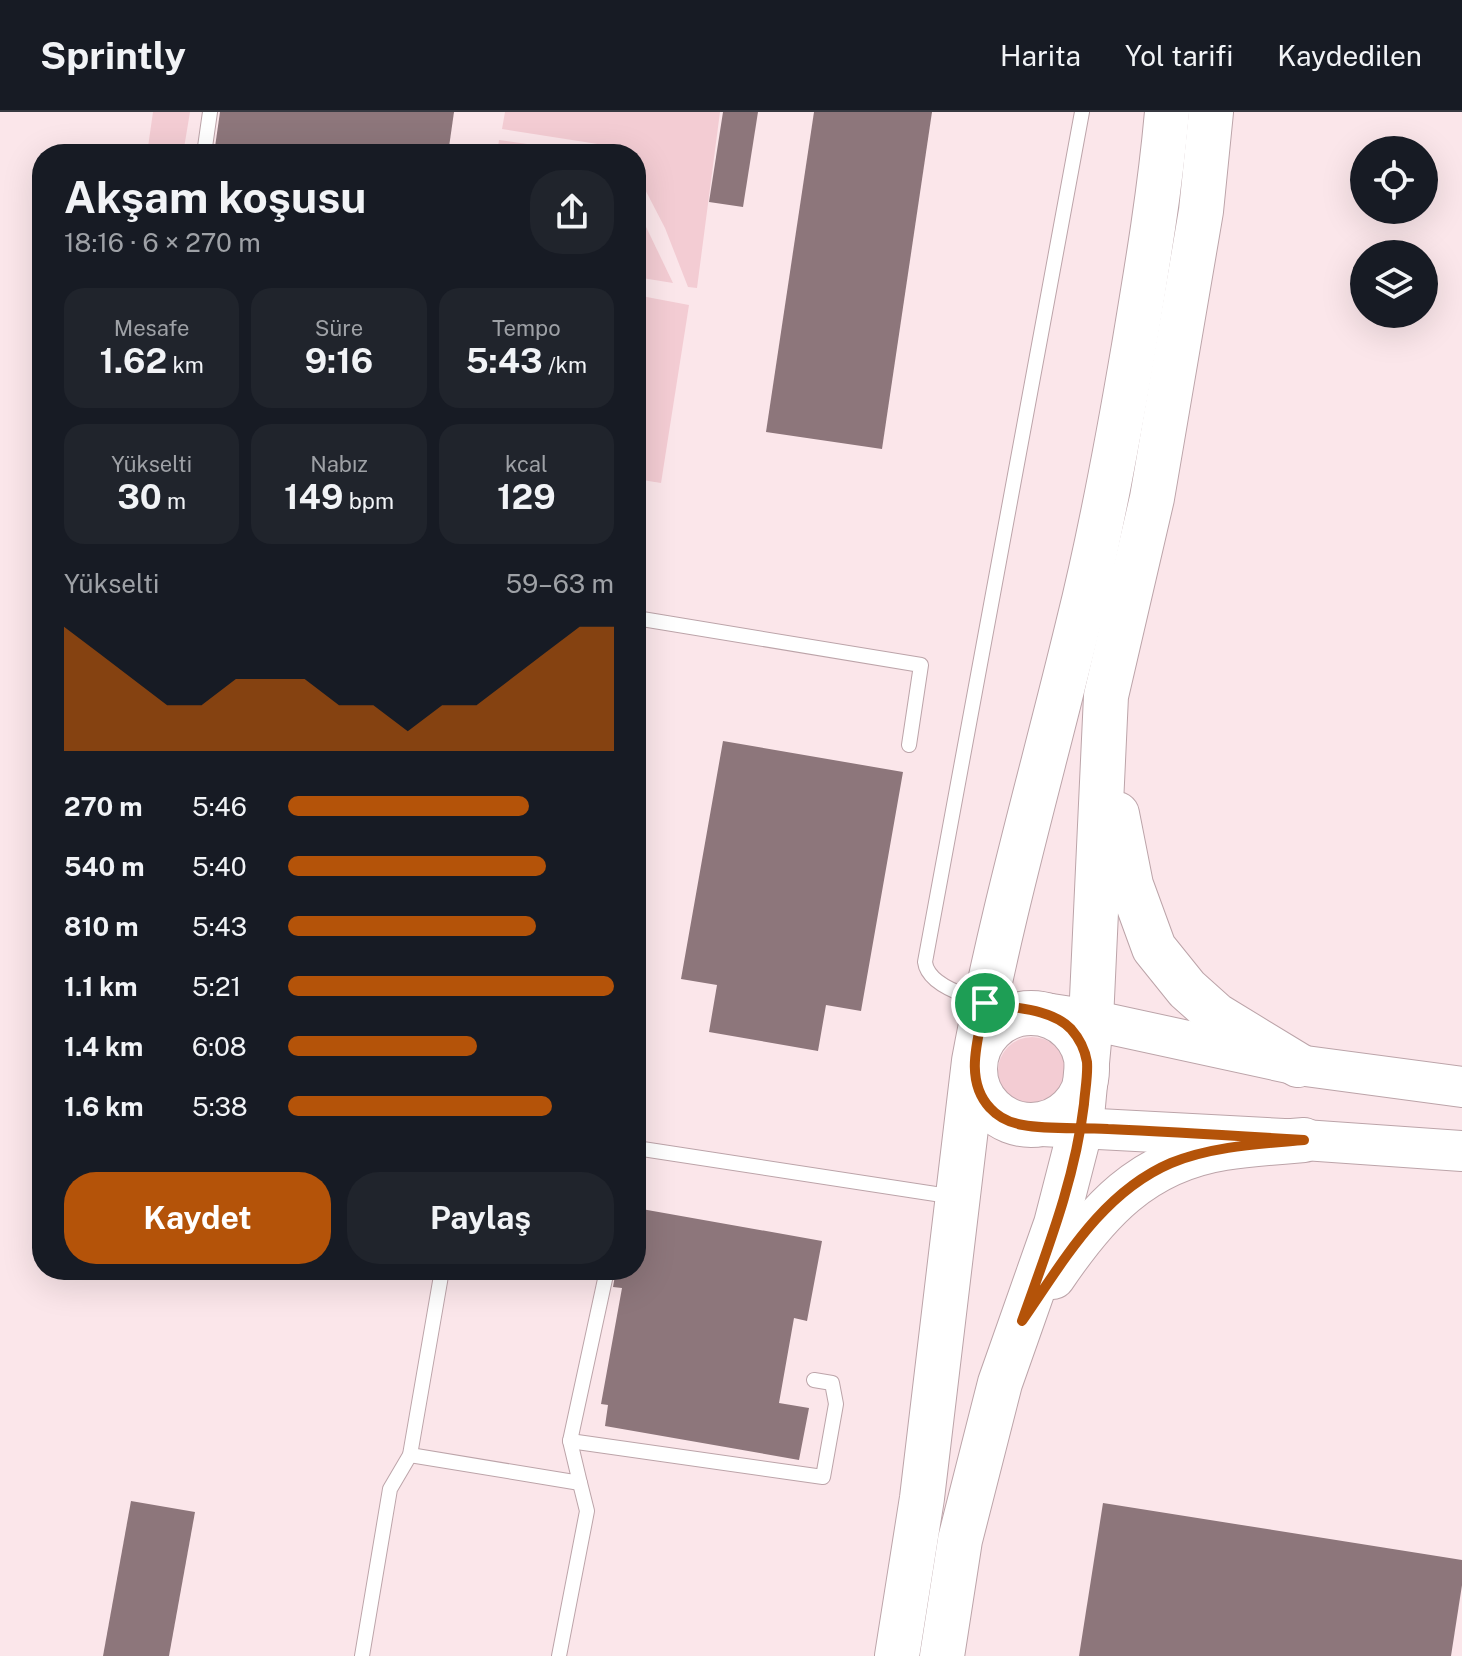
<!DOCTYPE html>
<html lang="tr">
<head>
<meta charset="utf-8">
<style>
	body { margin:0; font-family:"Public Sans",sans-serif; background:#20242c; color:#f1f3f6; height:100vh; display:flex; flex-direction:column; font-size:30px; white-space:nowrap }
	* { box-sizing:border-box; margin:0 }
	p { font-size:26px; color:#9ea1a6 }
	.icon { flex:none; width:44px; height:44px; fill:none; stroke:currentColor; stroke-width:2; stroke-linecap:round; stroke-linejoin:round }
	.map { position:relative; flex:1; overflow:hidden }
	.drawer { position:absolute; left:32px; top:32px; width:614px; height:1136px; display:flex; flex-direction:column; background:#171b24; border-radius:32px; box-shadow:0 8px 32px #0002 }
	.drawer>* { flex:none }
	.tools { position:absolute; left:1350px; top:24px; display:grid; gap:16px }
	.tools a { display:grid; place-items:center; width:88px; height:88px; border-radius:50%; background:#171b24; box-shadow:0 8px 32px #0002; font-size:40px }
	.pin { position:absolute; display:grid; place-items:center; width:68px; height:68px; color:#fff; margin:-34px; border:4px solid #fff; border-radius:50%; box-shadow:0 2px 8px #0007 }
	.round { display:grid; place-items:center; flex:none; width:84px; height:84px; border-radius:32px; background:#20242c }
	.summary { display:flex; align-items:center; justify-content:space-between; height:136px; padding:0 32px }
	h1 { font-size:44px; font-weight:700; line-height:60px }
	.metrics { display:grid; grid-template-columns:repeat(3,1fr); gap:12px; height:136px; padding:8px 32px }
	.metrics div { display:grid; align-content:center; border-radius:20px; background:#20242c; text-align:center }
	.metrics b { font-size:34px; font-weight:700 }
	.metrics small { font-size:22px; font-weight:400 }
	.metrics p { font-size:22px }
	.chart { height:224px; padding:16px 32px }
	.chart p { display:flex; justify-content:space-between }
	.chart svg { width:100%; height:144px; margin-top:8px; fill:#b45309; opacity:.7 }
	.action { display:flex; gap:16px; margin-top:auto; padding:16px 32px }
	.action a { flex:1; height:92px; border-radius:32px; background:#b45309; color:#fff; font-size:32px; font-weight:700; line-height:92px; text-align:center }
	.action a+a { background:#20242c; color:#f1f3f6 }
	ul { padding:0 32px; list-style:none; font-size:26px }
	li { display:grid; grid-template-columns:128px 96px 1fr; align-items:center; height:60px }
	li i { height:20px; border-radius:10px; background:#b45309 }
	header { display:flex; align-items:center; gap:48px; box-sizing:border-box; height:112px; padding:0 40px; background:#171b24; border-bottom:2px solid #363941 }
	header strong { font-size:38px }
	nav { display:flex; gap:44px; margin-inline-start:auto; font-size:28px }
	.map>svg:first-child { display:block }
	.built { fill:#fbe6ea; fill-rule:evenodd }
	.green { fill:#f3ccd3 }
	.building { fill:#8d767b }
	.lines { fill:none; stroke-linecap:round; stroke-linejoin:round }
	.lane-casing { stroke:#bca4a9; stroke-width:16 }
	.secondary-casing { stroke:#bca4a9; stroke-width:42 }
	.primary-casing { stroke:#bca4a9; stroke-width:46 }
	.lane { stroke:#fff; stroke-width:14 }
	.secondary { stroke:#fff; stroke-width:40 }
	.primary { stroke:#fff; stroke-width:44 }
	.route-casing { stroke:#fff; stroke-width:16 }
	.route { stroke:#b45309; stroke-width:10 }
</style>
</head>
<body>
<header>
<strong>Sprintly</strong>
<nav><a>Harita</a><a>Yol tarifi</a><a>Kaydedilen</a></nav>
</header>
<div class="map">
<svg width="1462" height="1544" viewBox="0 0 1462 1544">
	<rect width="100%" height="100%" fill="#fef4f6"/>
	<path class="built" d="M0,0H1462V1544H0ZM1364,38H1424V98H1364ZM42,42H636V1158H42ZM1364,142H1424V202H1364Z"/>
	<g class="green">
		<path d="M153,0H190L183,42H147Z"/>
		<path d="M505,0H720L697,176L688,175L665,116L636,60V42H627L623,36L502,17Z"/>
		<path d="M499,28L598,42H497Z"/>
		<path d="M636,94L673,171L636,165Z"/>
		<path d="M636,183L689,193L661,371L636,367Z"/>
		<circle cx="1032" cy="959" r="34"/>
	</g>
	<g class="building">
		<path d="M220,0H454L448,42H214Z"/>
		<path d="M723,0H758L743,95L709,90Z"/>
		<path d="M814,0H932L882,337L766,320Z"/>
		<path d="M723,629L903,660L861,899L826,893L818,939L709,920L717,873L681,867Z"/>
		<path d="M636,1096L822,1129L807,1209L794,1206L779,1291L809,1296L799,1348L605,1314L608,1293L601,1292L622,1176L613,1175L616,1158H636Z"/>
		<path d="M131,1389L195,1400L169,1544H103Z"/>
		<path d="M1103,1391L1462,1448V1473L1451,1544H1079Z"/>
	</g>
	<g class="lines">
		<defs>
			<g id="lane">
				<path d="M204,42L210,0"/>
				<path d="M636,506L921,553L909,633"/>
				<path d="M1035,900C1008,895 929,883 925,850L1082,0"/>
				<path d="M636,1036L955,1085"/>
				<path d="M570,1329L823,1365L836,1292L832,1271L814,1268"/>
				<path d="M410,1343L580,1371L570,1329L607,1158"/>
				<path d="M362,1544L390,1377L410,1343L442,1158"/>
				<path d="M559,1544L587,1399L580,1371"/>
			</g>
			<g id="secondary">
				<path d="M1038,900L1091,908L1298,953L1462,975"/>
				<path d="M1023,1013L1304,1028L1462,1039"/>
			</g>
			<g id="primary">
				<path d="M1117,702L1131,773L1154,836L1187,877L1216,903L1298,953"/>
				<circle cx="1031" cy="957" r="56"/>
				<path d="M1053,1165C1097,1100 1142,1049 1224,1036C1251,1032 1278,1030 1304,1028"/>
				<path d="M897,1544L922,1386L974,949C1001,802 1043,658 1078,513C1101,421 1118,328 1134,234C1147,156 1160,79 1167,0"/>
				<path d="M942,1544L960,1428L1000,1271L1056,1112L1081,1015L1091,908L1106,584L1152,386L1201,99L1211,0"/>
			</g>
		</defs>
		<use href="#lane" class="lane-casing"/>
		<use href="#secondary" class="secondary-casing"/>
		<use href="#primary" class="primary-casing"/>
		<use href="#lane" class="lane"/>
		<use href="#secondary" class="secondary"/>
		<use href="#primary" class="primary"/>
	</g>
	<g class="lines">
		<defs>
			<path id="route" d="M985,891C979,925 963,967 990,996C998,1005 1011,1011 1023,1013C1050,1018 1080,1015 1108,1017C1174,1020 1239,1024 1304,1028C1260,1032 1213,1034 1171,1051C1101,1081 1063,1150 1022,1209C1047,1138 1075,1068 1084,992C1085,978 1088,964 1087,950C1085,938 1079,926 1071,917C1051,896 1012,896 985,891"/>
		</defs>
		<use href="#route" class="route-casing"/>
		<use href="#route" class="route"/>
	</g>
</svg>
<div class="tools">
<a><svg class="icon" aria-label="locate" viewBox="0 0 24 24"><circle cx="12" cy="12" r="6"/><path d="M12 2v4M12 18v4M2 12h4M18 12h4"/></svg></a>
<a><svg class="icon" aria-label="layers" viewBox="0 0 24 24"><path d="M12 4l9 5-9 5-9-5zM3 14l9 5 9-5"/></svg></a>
</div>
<div class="pin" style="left:985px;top:891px;background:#1e9e55"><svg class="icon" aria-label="arrive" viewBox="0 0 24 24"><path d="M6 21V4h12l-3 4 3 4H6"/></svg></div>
<section class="drawer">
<div class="summary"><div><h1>Akşam koşusu</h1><p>18:16 · 6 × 270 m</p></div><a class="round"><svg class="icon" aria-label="share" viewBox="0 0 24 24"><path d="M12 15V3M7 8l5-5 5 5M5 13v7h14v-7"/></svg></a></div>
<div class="metrics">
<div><p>Mesafe</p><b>1.62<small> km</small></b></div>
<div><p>Süre</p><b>9:16</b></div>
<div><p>Tempo</p><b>5:43<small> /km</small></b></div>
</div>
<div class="metrics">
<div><p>Yükselti</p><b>30<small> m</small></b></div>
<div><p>Nabız</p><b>149<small> bpm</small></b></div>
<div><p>kcal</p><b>129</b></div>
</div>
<div class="chart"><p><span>Yükselti</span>59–63 m</p>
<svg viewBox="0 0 160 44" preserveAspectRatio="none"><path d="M0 44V6L10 14L20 22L30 30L40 30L50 22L60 22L70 22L80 30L90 30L100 38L110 30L120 30L130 22L140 14L150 6L160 6V44z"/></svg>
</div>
<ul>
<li><b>270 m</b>5:46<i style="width:74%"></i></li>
<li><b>540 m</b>5:40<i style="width:79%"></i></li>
<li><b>810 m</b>5:43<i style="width:76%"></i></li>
<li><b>1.1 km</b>5:21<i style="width:100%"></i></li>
<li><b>1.4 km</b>6:08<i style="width:58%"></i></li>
<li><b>1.6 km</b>5:38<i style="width:81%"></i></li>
</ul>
<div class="action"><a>Kaydet</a><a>Paylaş</a></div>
</section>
</div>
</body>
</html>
